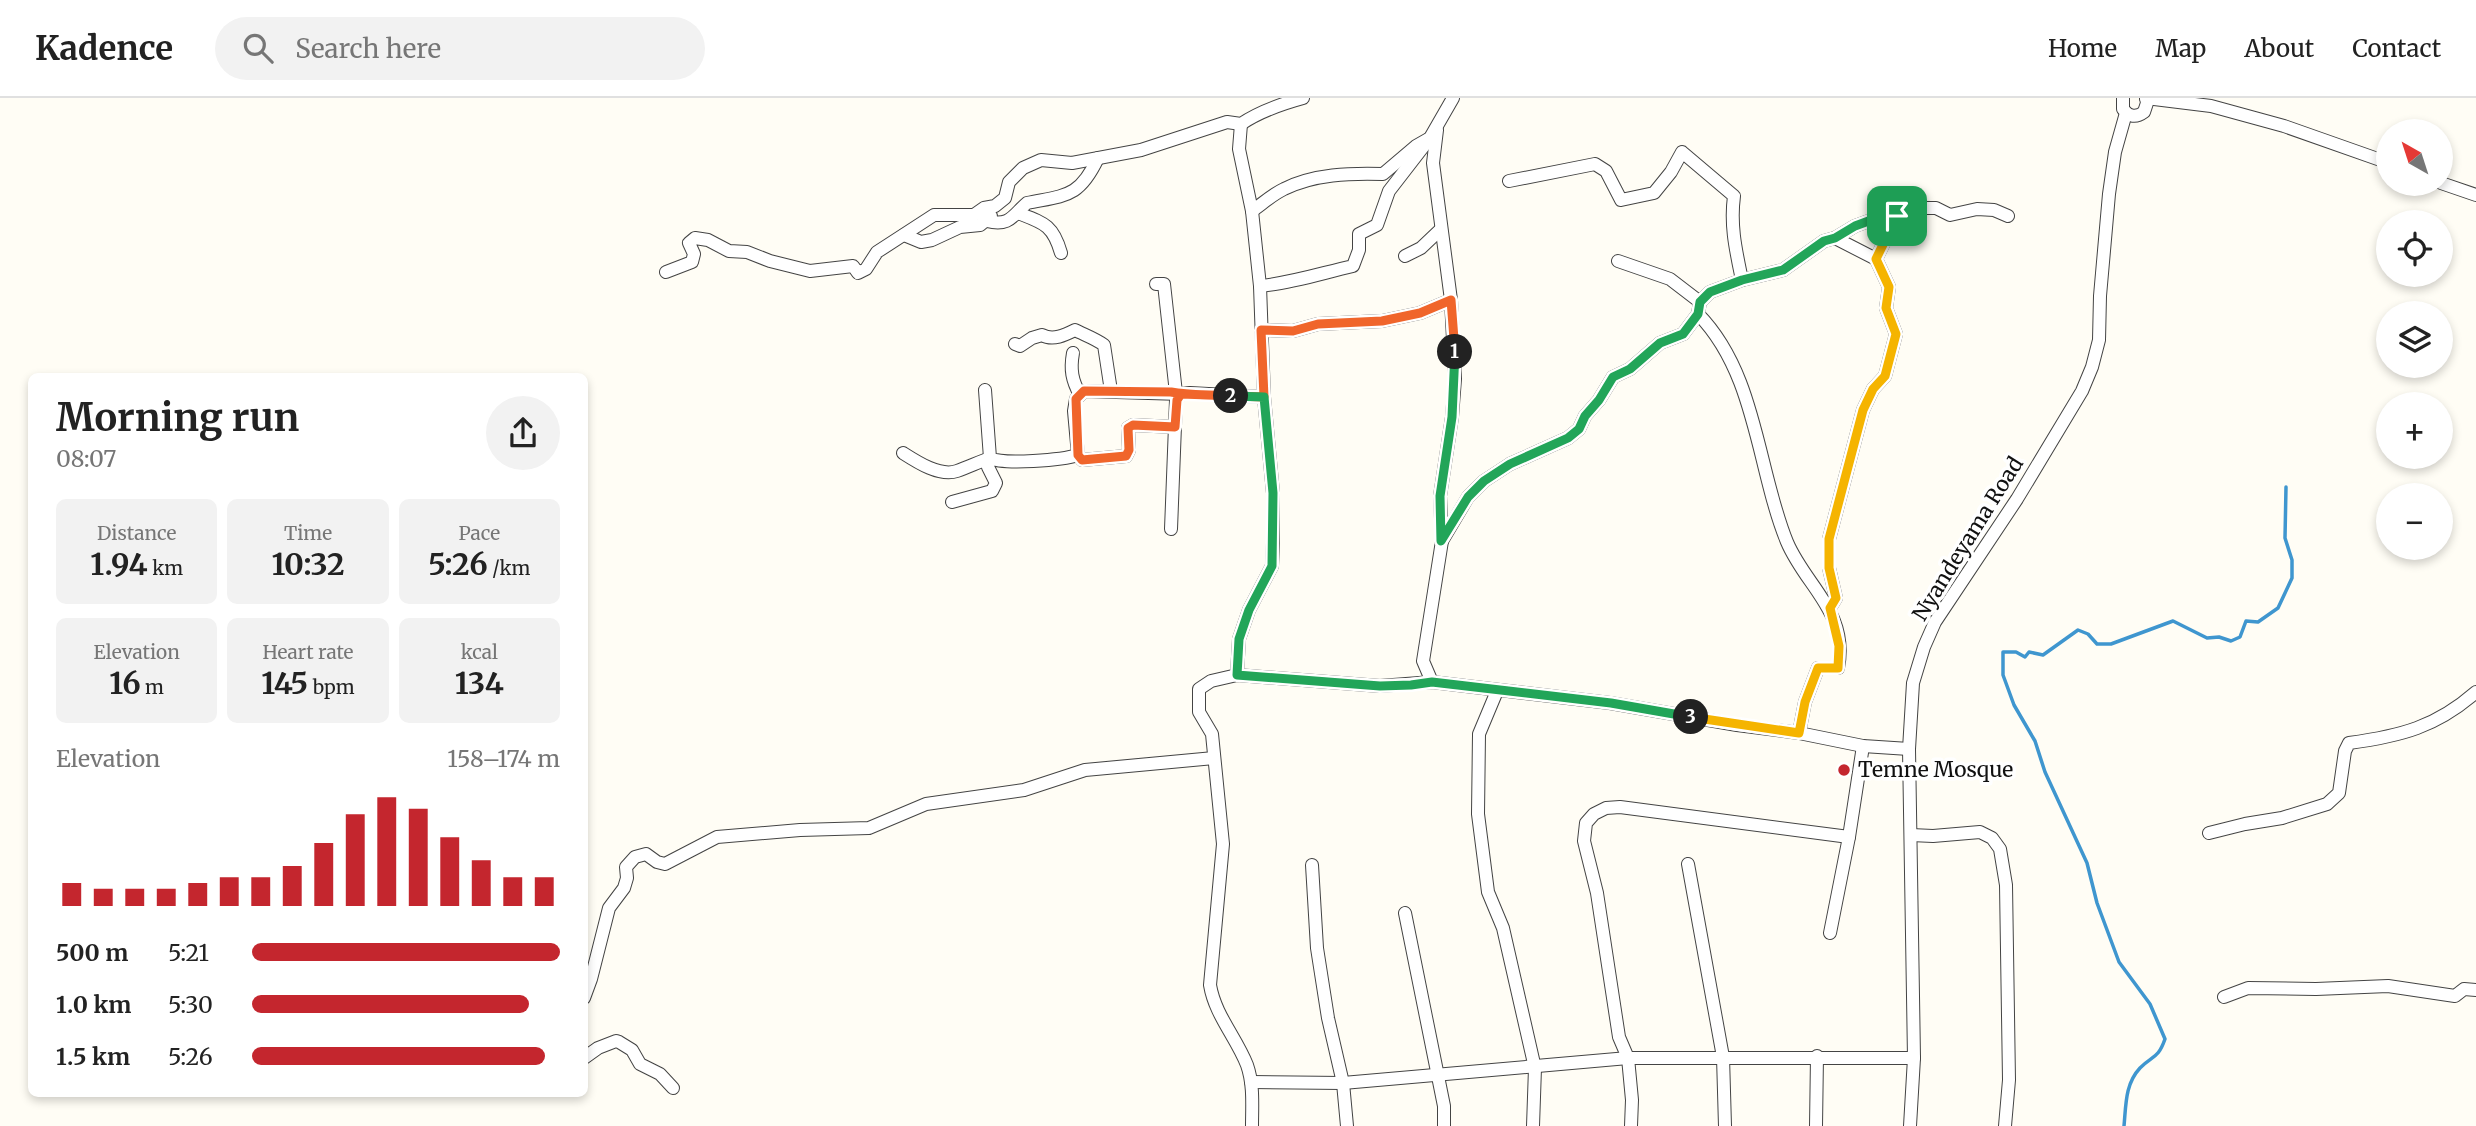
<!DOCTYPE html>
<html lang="en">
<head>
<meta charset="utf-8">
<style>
	body { margin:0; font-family:Merriweather,serif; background:#f2f2f2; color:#222; height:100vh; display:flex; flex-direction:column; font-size:26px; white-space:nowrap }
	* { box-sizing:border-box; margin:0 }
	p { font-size:23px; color:#767676 }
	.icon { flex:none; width:38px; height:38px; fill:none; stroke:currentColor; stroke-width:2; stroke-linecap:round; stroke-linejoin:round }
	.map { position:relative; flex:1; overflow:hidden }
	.drawer { position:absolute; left:28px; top:275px; width:560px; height:724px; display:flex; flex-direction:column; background:#fff; border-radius:10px; box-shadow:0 4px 10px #0003 }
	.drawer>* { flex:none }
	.needle { width:46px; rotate:321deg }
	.buttons { position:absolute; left:2376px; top:21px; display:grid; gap:14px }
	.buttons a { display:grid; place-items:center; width:77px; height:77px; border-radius:50%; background:#fff; box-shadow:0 4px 10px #0003; font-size:35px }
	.pin { position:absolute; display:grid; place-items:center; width:60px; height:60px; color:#fff; margin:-30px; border-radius:14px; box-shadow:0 4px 10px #0006 }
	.km { position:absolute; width:35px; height:35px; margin:-18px; border-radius:50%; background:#222; color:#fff; font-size:19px; line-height:35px; text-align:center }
	.round { display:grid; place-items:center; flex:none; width:74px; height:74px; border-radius:37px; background:#f2f2f2 }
	.head { display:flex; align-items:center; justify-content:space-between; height:119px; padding:0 28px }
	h1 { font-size:38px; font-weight:700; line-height:52px }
	.stats { display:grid; grid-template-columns:repeat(3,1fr); gap:10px; height:119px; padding:7px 28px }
	.stats div { display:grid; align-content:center; border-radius:10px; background:#f2f2f2; text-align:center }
	.stats b { font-size:30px; font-weight:700 }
	.stats small { font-size:19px; font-weight:400 }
	.stats p { font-size:19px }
	.chart { height:196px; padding:14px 28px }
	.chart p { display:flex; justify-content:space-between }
	.chart svg { width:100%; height:126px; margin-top:7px; stroke:#c4262e; stroke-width:6 }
	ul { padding:0 28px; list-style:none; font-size:23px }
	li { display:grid; grid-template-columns:112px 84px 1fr; align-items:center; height:52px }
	li i { height:18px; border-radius:9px; background:#c4262e }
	header { display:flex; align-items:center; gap:42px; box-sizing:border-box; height:98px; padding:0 35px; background:#fff; border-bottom:2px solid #e0e0e0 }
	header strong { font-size:33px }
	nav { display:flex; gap:38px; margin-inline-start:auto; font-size:24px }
	.search { width:490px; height:63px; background:#f2f2f2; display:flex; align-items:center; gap:18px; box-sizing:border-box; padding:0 24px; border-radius:38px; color:#767676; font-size:26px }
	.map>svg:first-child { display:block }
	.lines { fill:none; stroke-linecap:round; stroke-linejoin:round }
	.stream { stroke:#3f96cf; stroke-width:3.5 }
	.minor-casing { stroke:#444; stroke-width:14 }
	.minor { stroke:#fff; stroke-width:12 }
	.split-1-casing { stroke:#fff; stroke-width:14 }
	.split-2-casing { stroke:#fff; stroke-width:14 }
	.split-3-casing { stroke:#fff; stroke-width:14 }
	.split-4-casing { stroke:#fff; stroke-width:14 }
	.split-1 { stroke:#22a559; stroke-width:9 }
	.split-2 { stroke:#f0652b; stroke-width:9 }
	.split-3 { stroke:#22a559; stroke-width:9 }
	.split-4 { stroke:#f5b400; stroke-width:9 }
	.poi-dot { fill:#c4262e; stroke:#fff; stroke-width:2.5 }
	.labels { text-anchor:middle; stroke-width:7; stroke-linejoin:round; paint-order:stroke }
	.street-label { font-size:21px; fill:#111; stroke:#fff }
	.poi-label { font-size:21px; fill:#111; stroke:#fff; text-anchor:start }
</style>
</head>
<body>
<header>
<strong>Kadence</strong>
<div class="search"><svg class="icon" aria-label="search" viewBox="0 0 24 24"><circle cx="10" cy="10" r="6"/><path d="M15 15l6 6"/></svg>Search here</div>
<nav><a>Home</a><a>Map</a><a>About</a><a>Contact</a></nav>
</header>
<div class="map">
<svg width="2476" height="1028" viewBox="0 0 2476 1028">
	<rect width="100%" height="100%" fill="#fffdf5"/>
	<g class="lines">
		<path class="stream" d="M2124,1028C2126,1007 2125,986 2140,970C2153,957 2158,961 2165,941L2150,906L2119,864L2097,805L2087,765L2045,674L2035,643L2014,607L2003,577V554H2016L2025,559L2029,554L2043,557L2078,532L2088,536L2097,546H2111L2173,523L2207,540L2219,539L2231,543L2240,539L2246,523L2258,524L2278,510L2292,480V462L2285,440L2286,389"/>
		<defs>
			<g id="minor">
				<path d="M2123,0V11C2129,19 2136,20 2144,14L2147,5L2146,0"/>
				<path d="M2146,0L2211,8L2284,28L2389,65"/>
				<path d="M1437,32L1433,65L1451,202"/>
				<path d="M1509,83L1595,66L1606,73L1621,102L1654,95L1671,74L1682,54L1734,98C1730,128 1736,153 1742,182L1710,194L1700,204"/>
				<path d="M2441,85L2476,97"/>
				<path d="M1252,113C1262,106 1273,96 1284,91C1314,76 1350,75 1383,76L1416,48L1430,40L1453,0"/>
				<path d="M1018,115C1044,125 1053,127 1061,155"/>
				<path d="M987,123C1010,129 1013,117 1027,105C1066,97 1079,100 1098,60"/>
				<path d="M904,137L921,144L932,142L960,129L980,127L991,118"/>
				<path d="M1835,140L1876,161L1897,118"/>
				<path d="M1405,158L1421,150L1441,131"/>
				<path d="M1618,163L1670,181L1700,204L1698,216C1757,276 1757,371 1787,444C1806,489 1849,514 1838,570H1818L1805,604L1799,635"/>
				<path d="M666,174L692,164L694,156L689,145L695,140L708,142L729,153L747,154L770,163L810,173L853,168L858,175L866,171L877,154L934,117H974L984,110L995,108L1005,100L1009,84L1023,70L1041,62L1072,65L1141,52L1227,24L1241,26C1260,13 1281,6 1303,0"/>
				<path d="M1742,182L1783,172L1824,143L1835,140L1855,128L1874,121L1897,118L1916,110H1936L1950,117L1977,111L1994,112L2008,118"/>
				<path d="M1156,186H1164L1176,295"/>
				<path d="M1260,188C1292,185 1322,175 1353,168L1359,152V136L1377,127L1389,93L1430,40"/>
				<path d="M1261,232L1293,233L1318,226L1382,223L1420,215L1451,202L1455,281L1452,319L1440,398L1442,443L1423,563L1432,584"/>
				<path d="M1015,246L1020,248L1032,240L1042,237C1053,243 1065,237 1075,232C1085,237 1096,241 1104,247L1111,293"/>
				<path d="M1073,255C1070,272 1072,282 1080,297"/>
				<path d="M985,292L990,360C1003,367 1063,362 1078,357"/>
				<path d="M1175,329L1133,327L1128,330L1129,352L1126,358L1082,362L1078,357L1074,313L1076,301L1084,293L1181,296"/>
				<path d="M903,355C917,364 940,379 957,373C968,369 979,364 990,360L988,369L996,385L992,393L952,404"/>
				<path d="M1171,431L1176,302L1181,296L1190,295L1264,299"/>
				<path d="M1442,443L1468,399L1484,383L1510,366L1568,340L1579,331L1585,318L1599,302L1613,279L1630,271L1660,245L1683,236L1698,216"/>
				<path d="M1830,510L1836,500L1829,470V441L1863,312L1873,291L1885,278L1896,236L1886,210L1889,189L1876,161"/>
				<path d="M1237,577L1239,541L1249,512L1272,468L1273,445V395L1264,299L1260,188L1252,113L1239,51L1241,26"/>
				<path d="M1497,593L1479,636L1478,716L1488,794L1503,830L1535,970L1533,1028"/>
				<path d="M2209,735L2245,726L2282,720L2327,706L2339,695L2345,653L2349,645C2401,638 2436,629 2476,594"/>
				<path d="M1911,737L1933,738L1980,734L1992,740L2000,751L2006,787L2009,982L2005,1028"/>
				<path d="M1688,766L1723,959L1725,1028"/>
				<path d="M1312,767L1317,850L1328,920L1343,985L1347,1028"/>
				<path d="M1405,815L1444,1008V1028"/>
				<path d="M1830,835L1849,739L1863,648"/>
				<path d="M2224,899L2248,890L2316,891L2388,888L2455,898L2464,891L2476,892"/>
				<path d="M584,900L591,881L609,810L624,790L627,780L626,769L635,759L646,756L657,764L665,766L717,739L800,732L869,730L926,706L1024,692L1085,672L1214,660"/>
				<path d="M584,960L598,950L616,943L619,944L632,952L640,966L660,976L673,990"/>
				<path d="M1251,984L1343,985L1628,960H1914"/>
				<path d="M1252,1028C1252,1008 1254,987 1247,967C1236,939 1215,917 1210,887L1223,746L1212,636L1199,614V591L1211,583L1237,577L1380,588L1432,584L1610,605L1737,627L1799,635L1863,648L1909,651"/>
				<path d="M1631,1028L1632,1002L1628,960L1619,939L1597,795L1584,743L1586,725L1594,716L1606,710L1620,709L1849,739"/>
				<path d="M1816,1028L1817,958"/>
				<path d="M1910,1028L1914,960L1909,651L1913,585L1924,549L1935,524L2017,401L2082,293L2092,269L2099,242L2100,198L2109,96L2115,54L2126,15"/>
			</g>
		</defs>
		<use href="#minor" class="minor-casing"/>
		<use href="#minor" class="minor"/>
	</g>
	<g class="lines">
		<defs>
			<path id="split-1" d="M1455,254L1452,319L1440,398L1441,443L1468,399L1484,383L1510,366L1568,340L1579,331L1585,318L1599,302L1613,279L1630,271L1660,245L1683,236L1698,216L1700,204L1710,194L1742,182L1783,172L1824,143L1835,140L1855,128L1874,121L1897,118"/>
			<path id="split-2" d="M1231,298C1211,296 1190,298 1171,294L1084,293L1076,301L1078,357L1082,362L1126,358L1129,352L1128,330L1133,327L1175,329L1177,302L1181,296L1264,299L1261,232L1293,233L1318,226L1382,223L1420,215L1451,202L1455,254"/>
			<path id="split-3" d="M1231,298L1264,299L1273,395L1272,468L1249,512L1239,541L1237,577L1380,588L1411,587L1432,584L1611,605L1691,619"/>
			<path id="split-4" d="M1691,619L1799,635L1805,604L1818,570H1838L1839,548L1830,510L1836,500L1829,470V441L1863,312L1873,291L1885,278L1896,236L1886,210L1889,189L1876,161L1897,118"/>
		</defs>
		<use href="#split-1" class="split-1-casing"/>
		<use href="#split-2" class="split-2-casing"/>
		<use href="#split-3" class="split-3-casing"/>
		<use href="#split-4" class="split-4-casing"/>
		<use href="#split-1" class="split-1"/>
		<use href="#split-2" class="split-2"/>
		<use href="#split-3" class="split-3"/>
		<use href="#split-4" class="split-4"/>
	</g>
	<circle class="poi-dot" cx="1844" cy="672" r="7"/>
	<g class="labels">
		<g class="street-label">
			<text transform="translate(1968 441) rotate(-58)" y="7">Nyandeyama Road</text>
		</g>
		<g class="poi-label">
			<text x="1858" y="679">Temne Mosque</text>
		</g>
	</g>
</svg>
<div class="buttons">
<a><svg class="needle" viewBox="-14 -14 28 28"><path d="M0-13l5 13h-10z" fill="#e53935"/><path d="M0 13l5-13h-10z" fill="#767676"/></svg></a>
<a><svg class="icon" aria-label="locate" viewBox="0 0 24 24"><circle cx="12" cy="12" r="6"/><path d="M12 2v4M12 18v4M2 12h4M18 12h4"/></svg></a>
<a><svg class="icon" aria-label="layers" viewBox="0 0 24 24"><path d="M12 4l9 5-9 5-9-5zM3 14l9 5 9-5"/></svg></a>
<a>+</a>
<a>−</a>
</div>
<div class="pin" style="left:1897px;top:118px;background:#1e9e55"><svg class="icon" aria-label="arrive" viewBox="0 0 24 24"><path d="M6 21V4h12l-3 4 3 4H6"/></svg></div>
<b class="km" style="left:1455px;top:254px">1</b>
<b class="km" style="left:1231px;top:298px">2</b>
<b class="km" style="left:1691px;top:619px">3</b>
<section class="drawer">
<div class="head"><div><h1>Morning run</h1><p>08:07</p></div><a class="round"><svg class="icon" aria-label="share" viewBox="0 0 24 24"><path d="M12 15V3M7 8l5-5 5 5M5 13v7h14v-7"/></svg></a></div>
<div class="stats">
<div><p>Distance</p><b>1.94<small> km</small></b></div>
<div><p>Time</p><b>10:32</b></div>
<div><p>Pace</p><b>5:26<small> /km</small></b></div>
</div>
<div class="stats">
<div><p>Elevation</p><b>16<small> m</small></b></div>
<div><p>Heart rate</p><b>145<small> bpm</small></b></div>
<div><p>kcal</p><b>134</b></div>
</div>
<div class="chart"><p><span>Elevation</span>158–174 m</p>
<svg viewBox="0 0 160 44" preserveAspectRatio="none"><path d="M5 44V36M15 44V38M25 44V38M35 44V38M45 44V36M55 44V34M65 44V34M75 44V30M85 44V22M95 44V12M105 44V6M115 44V10M125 44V20M135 44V28M145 44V34M155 44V34"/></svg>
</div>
<ul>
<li><b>500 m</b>5:21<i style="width:100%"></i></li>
<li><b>1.0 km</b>5:30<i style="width:90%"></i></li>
<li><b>1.5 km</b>5:26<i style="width:95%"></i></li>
</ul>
</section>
</div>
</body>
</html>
